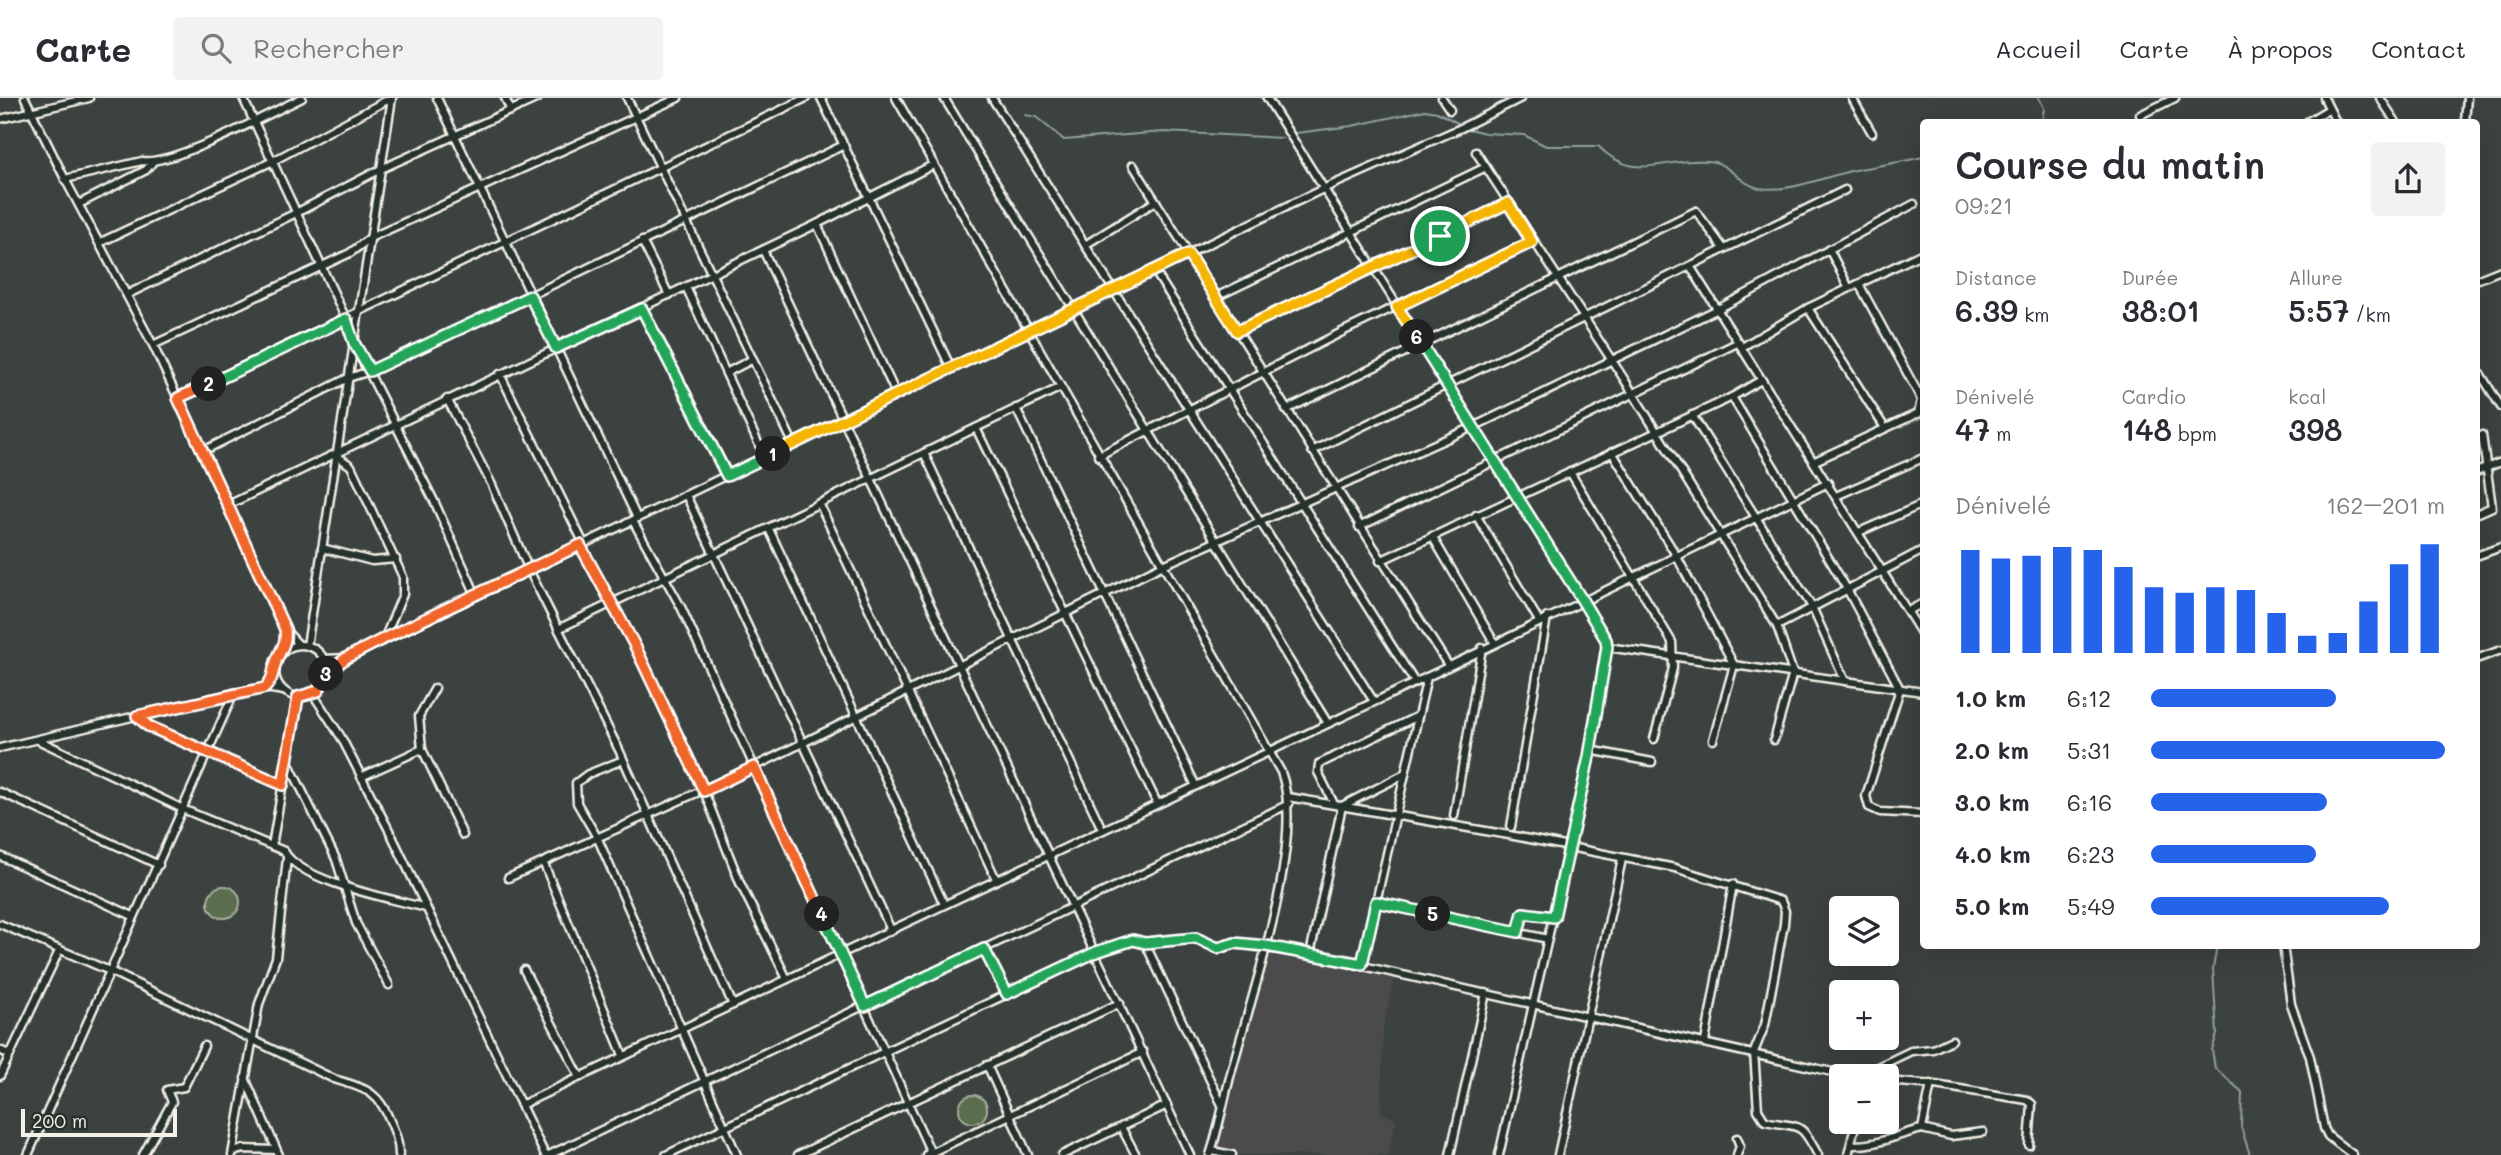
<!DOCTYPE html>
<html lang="fr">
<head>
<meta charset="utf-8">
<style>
	body { margin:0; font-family:Mali,sans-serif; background:#f2f2f3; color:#2b2b33; height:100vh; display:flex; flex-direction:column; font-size:26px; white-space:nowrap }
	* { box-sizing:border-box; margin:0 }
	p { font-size:23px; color:#7c7c81 }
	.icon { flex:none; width:38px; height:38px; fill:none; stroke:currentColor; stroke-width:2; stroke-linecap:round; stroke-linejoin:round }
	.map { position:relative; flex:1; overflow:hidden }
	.side { position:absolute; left:1920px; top:21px; width:560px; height:830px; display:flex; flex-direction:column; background:#fff; border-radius:7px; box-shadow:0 7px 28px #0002 }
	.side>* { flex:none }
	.buttons { position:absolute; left:1829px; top:798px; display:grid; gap:14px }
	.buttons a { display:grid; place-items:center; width:70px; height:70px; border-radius:7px; background:#fff; box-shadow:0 7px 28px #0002; font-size:35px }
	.scale { position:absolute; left:21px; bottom:18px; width:156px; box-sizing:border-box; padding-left:7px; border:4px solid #f4f1e8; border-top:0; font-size:19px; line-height:24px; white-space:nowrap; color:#f4f1e8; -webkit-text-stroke:5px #26332d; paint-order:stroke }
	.pin { position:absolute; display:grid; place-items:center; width:60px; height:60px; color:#fff; margin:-30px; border:4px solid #fff; border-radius:50%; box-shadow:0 2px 7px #0007 }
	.km { position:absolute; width:35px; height:35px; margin:-18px; border-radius:50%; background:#222; color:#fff; font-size:19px; line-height:35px; text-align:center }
	.round { display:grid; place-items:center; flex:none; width:74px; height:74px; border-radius:7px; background:#f2f2f3 }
	.headline { display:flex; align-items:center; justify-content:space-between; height:119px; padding:0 35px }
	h1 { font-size:38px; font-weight:600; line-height:52px }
	.stats { display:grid; grid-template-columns:repeat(3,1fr); gap:10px; height:119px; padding:7px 35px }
	.stats div { display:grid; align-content:center }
	.stats b { font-size:30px; font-weight:600 }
	.stats small { font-size:19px; font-weight:400 }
	.stats p { font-size:19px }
	.chart { height:196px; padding:14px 35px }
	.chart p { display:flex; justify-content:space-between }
	.chart svg { width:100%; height:126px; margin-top:7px; stroke:#2563eb; stroke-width:6 }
	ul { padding:0 35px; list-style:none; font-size:23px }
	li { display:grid; grid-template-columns:112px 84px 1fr; align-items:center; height:52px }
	li i { height:18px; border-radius:9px; background:#2563eb }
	header { display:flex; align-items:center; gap:42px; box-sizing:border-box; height:98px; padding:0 35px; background:#fff; border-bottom:2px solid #e1e1e2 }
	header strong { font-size:33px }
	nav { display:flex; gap:38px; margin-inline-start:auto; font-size:24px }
	.search { width:490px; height:63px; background:#f2f2f3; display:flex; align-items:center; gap:18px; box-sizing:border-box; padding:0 24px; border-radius:7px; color:#7c7c81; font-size:26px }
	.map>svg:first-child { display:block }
	.built { fill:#4b4c4d }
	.green { fill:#5a6d50; stroke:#a7af9c; stroke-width:2 }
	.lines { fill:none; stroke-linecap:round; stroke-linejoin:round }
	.stream { stroke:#8fa0a1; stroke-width:2 }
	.minor-casing { stroke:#f4f1e8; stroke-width:11 }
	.minor { stroke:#26332d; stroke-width:6 }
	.split-1-casing { stroke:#fff; stroke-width:14 }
	.split-2-casing { stroke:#fff; stroke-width:14 }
	.split-3-casing { stroke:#fff; stroke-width:14 }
	.split-4-casing { stroke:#fff; stroke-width:14 }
	.split-5-casing { stroke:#fff; stroke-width:14 }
	.split-6-casing { stroke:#fff; stroke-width:14 }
	.split-7-casing { stroke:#fff; stroke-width:14 }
	.split-1 { stroke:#f5b400; stroke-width:9 }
	.split-2 { stroke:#22a559; stroke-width:9 }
	.split-3 { stroke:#f0652b; stroke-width:9 }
	.split-4 { stroke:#f0652b; stroke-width:9 }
	.split-5 { stroke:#22a559; stroke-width:9 }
	.split-6 { stroke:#22a559; stroke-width:9 }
	.split-7 { stroke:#f5b400; stroke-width:9 }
</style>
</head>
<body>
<header>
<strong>Carte</strong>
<div class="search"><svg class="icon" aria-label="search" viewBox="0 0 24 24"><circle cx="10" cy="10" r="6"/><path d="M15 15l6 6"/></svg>Rechercher</div>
<nav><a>Accueil</a><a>Carte</a><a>À propos</a><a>Contact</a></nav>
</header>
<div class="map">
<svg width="2501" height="1057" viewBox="0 0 2501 1057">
	<rect width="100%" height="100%" fill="#3c4240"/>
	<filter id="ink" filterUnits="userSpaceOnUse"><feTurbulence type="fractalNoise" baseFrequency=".0143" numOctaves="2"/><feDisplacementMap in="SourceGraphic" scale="14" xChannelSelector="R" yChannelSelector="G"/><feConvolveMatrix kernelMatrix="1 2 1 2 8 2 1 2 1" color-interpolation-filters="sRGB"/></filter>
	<g filter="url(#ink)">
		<path class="built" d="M1268,852L1394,881L1383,931L1381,1015L1396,1021L1388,1057H1214Z"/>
		<g class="green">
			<circle cx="224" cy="804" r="16"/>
			<circle cx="973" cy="1011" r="14"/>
		</g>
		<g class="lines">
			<g class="stream">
				<path d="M2039,0L2044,10L2042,24"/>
				<path d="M1025,17L1036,19L1064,42L1164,34L1283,40"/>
				<path d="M1296,35L1352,28L1425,12L1437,14L1469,31L1485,35L1524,37L1546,48H1598C1636,86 1662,59 1708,63C1729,64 1739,86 1759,90C1793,95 1827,77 1860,71C1881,67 1902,64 1923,59"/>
				<path d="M2217,847L2213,871L2217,936L2212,952L2215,970L2242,994L2241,1029L2250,1057"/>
			</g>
			<defs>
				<g id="minor">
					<path d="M25,0L65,81L153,247L285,532L299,547"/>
					<path d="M243,0L346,221L354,245L435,405L476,497"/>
					<path d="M437,0L637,420"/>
					<path d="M505,0L511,13"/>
					<path d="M627,0L793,345"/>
					<path d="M821,0L951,270"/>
					<path d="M896,0L1281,674C1306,741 1253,893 1234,964C1225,995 1220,1027 1210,1057"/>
					<path d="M944,0L1327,624"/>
					<path d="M992,0L1373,602"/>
					<path d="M1267,0L1607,542L1589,659L1499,1057"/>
					<path d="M1442,0L1450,12"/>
					<path d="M1852,0L1872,35"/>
					<path d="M2324,0L2336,24"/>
					<path d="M2380,0L2396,24"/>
					<path d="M2140,17L2175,0"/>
					<path d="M0,21L89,0"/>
					<path d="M2307,24L2329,11"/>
					<path d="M2465,24L2467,0"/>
					<path d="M1476,54L1624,281L1777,528L1793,575L1774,642"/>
					<path d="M1133,67L1448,567"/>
					<path d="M65,81L142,63C173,68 270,15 302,0"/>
					<path d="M79,106L146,72L152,65"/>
					<path d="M817,126L896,296"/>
					<path d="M642,143L669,197"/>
					<path d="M101,144L273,63L391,0"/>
					<path d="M1085,147L1156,103"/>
					<path d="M1829,151L1849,190"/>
					<path d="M763,152L1190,1057"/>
					<path d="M1690,168L1923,538"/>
					<path d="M1154,172L1414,583"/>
					<path d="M2476,182L2501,172"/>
					<path d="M1859,186L1919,297L1921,302L1918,316"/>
					<path d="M686,189L765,360"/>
					<path d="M128,196L296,115L381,71L538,0"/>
					<path d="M1216,199L1486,69"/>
					<path d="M1808,210L1885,330"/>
					<path d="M642,211L728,378"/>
					<path d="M1237,233L1508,105"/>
					<path d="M153,247L350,155L370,140L678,0"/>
					<path d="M1742,249L1808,210L1923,155"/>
					<path d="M2476,269L2501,309"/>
					<path d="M728,274L753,261"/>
					<path d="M500,276L584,446"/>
					<path d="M1732,299L1847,491L1900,591L1866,698L1869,709L1880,714L1923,716"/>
					<path d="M178,300L806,0"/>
					<path d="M447,301L491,385L529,472L620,654L733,907"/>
					<path d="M1016,310L1195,686"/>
					<path d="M1286,312L1696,113L1724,151"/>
					<path d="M1692,317L1812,509L1845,583"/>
					<path d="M976,330L1157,705"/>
					<path d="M203,353L348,280L370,273L475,224L844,47"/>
					<path d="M1312,353L1845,92"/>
					<path d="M1612,354L1676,457L1734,567L1713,642"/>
					<path d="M924,355L1102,731"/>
					<path d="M336,357L351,368L403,479V496L385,539"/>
					<path d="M1098,358L1346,232L1532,144"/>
					<path d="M1815,363L1923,313"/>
					<path d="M1570,374L1672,544L1673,570L1654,641"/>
					<path d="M2476,374L2501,364"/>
					<path d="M686,397L891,832"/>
					<path d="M1836,398L1923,360"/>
					<path d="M819,405L996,781"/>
					<path d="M228,407L817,126L933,67"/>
					<path d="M2476,416L2492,409L2482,337"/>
					<path d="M1476,417L1539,523"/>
					<path d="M633,423L681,509L932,1057"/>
					<path d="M1359,429L1739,244"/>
					<path d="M769,431L944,806"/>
					<path d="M1859,434L1923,406"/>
					<path d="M1432,438L1494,544"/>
					<path d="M580,448L635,548L704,693L740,785L787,881"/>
					<path d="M322,450L372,463L396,461"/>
					<path d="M2476,458L2501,449"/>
					<path d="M1380,463L1732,299L1761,282"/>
					<path d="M1908,513L1923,505"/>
					<path d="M1777,528L1923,452"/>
					<path d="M558,531L1059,290"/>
					<circle cx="301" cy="573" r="26"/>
					<path d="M307,548L392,0"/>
					<path d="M1607,549L1923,594"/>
					<path d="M346,560L1323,91L1461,30L1521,0"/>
					<path d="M324,561L346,560L327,574"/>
					<path d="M2476,561L2501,552"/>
					<path d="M435,590L419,618L422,651L463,737"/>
					<path d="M313,596L341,639L392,738L545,1057"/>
					<path d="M137,617L148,628L283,687"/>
					<path d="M38,642L185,712L284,753C300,784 392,801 426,810"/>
					<path d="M0,650L234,595L265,590L284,593"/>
					<path d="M1590,652L1652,664"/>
					<path d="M623,662L588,676L576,685L577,705L598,741L737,1057"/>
					<path d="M288,664L336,761L356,825L389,887"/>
					<path d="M361,679L422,651"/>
					<path d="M0,694L159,767"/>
					<path d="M1288,699L1509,737L1675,770L1781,803L1785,813L1784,826L1765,927L1754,954L1758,1012L1765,1023C1801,1031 1799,1021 1818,1057"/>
					<path d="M1334,706L1318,674L1319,666L1418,618"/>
					<path d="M1454,718L1482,550"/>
					<path d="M1511,729L1547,519"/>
					<path d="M272,748L298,599"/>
					<path d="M0,758L133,818"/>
					<path d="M544,766L623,957"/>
					<path d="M508,780L754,669L1161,468L1473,329L1718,211L1914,106"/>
					<path d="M1376,804L1548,841"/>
					<path d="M0,826L112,874L334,981C366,991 378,992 391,1025C396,1037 399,1045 399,1057"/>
					<path d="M1518,834L1523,815L1554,819"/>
					<path d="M1145,845L1222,1007"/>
					<path d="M2283,847L2291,906L2310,959L2324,1030L2328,1038L2353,1057"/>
					<path d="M984,851L1007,896"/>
					<path d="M1310,856L1342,708L1405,676"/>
					<path d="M1362,866L1427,579"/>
					<path d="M524,872L580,979"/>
					<path d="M1705,944L1733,786"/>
					<path d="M0,952L10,957"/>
					<path d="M987,967L1028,1057"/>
					<path d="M0,978L59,853"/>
					<path d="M1859,978L1911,953L1933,951L1952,942"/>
					<path d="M245,980L279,1057"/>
					<path d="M1886,983L1935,987L2027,1002L2032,1006L2029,1047"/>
					<path d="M521,1007L1427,579L1828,385"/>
					<path d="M1121,1029L1136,1057"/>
					<path d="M1922,1031L1951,1038L1983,1034"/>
					<path d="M1851,1047C1879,1048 1894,1037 1922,1031L1931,986"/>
					<path d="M1212,1053L1232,1057"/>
					<path d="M233,1054L243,1051L276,1052"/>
					<path d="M28,1057L234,595"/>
					<path d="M143,1057L172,1004L167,992L184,989L204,948"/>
					<path d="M232,1057L259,906L276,860L287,760"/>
					<path d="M549,1057L1289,706"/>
					<path d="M666,1057L1096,854L1133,842L1145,845L1196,840L1218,850L1235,845L1310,856L1850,978"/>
					<path d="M798,1057L1120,905"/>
					<path d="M926,1057L1143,954"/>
					<path d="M1062,1057L1167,1007"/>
					<path d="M1450,1057L1486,895"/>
					<path d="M1558,1057L1622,761"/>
					<path d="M1737,1057L1740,1048L1737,1040"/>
					<path d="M1848,1057L1856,1024"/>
				</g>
			</defs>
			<use href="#minor" class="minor-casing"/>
			<use href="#minor" class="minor"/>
		</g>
	</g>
	<g class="lines" filter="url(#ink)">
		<defs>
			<path id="split-1" d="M773,356L1188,156L1237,233L1440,138"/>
			<path id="split-2" d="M209,286L346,221L354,245L370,273L530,198L556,250L642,211L727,378L773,356"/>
			<path id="split-3" d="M209,286L178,300L285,531C287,548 280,551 276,564C272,576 274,580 265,590L137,618L148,628L283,687L298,599L318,593L326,576"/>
			<path id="split-4" d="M326,576L346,560L385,540L580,447L635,548L704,693L754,669L822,816"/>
			<path id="split-5" d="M822,816L865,908L984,851L1007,896L1096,854L1133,842L1145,845L1196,840L1218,850L1235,845L1266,848L1362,866L1376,804L1433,816"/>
			<path id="split-6" d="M1417,239L1582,502L1606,542L1607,549L1589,659L1554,819L1523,815L1518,834L1433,816"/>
			<path id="split-7" d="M1417,239L1397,209L1532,144L1508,105L1440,138"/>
		</defs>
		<use href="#split-1" class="split-1-casing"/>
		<use href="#split-2" class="split-2-casing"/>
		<use href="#split-3" class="split-3-casing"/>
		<use href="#split-4" class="split-4-casing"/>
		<use href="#split-5" class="split-5-casing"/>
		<use href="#split-6" class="split-6-casing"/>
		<use href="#split-7" class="split-7-casing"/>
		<use href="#split-1" class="split-1"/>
		<use href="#split-2" class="split-2"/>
		<use href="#split-3" class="split-3"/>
		<use href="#split-4" class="split-4"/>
		<use href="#split-5" class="split-5"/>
		<use href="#split-6" class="split-6"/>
		<use href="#split-7" class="split-7"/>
	</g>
</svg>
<div class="buttons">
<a><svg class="icon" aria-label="layers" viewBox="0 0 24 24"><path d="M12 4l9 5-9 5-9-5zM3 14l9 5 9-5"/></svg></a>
<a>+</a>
<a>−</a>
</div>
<div class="scale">200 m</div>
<div class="pin" style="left:1440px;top:138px;background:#1e9e55"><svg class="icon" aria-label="arrive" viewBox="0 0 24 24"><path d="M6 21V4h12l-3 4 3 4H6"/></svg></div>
<b class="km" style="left:773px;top:356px">1</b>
<b class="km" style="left:209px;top:286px">2</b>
<b class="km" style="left:326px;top:576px">3</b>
<b class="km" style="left:822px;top:816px">4</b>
<b class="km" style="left:1433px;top:816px">5</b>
<b class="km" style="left:1417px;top:239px">6</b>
<section class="side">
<div class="headline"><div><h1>Course du matin</h1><p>09:21</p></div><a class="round"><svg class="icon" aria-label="share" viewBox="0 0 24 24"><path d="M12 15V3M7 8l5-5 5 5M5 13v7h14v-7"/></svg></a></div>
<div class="stats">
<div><p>Distance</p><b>6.39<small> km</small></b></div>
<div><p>Durée</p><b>38:01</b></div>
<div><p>Allure</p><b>5:57<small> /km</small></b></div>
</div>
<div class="stats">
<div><p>Dénivelé</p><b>47<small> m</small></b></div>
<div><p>Cardio</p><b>148<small> bpm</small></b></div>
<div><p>kcal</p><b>398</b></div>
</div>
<div class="chart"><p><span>Dénivelé</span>162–201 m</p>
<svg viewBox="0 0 160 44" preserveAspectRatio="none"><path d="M5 44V8M15 44V11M25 44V10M35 44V7M45 44V8M55 44V14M65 44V21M75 44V23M85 44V21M95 44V22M105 44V30M115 44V38M125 44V37M135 44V26M145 44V13M155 44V6"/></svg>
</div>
<ul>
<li><b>1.0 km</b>6:12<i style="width:63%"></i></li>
<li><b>2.0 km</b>5:31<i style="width:100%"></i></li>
<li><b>3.0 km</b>6:16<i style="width:60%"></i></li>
<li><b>4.0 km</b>6:23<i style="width:56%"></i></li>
<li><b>5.0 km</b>5:49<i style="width:81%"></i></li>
</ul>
</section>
</div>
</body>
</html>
